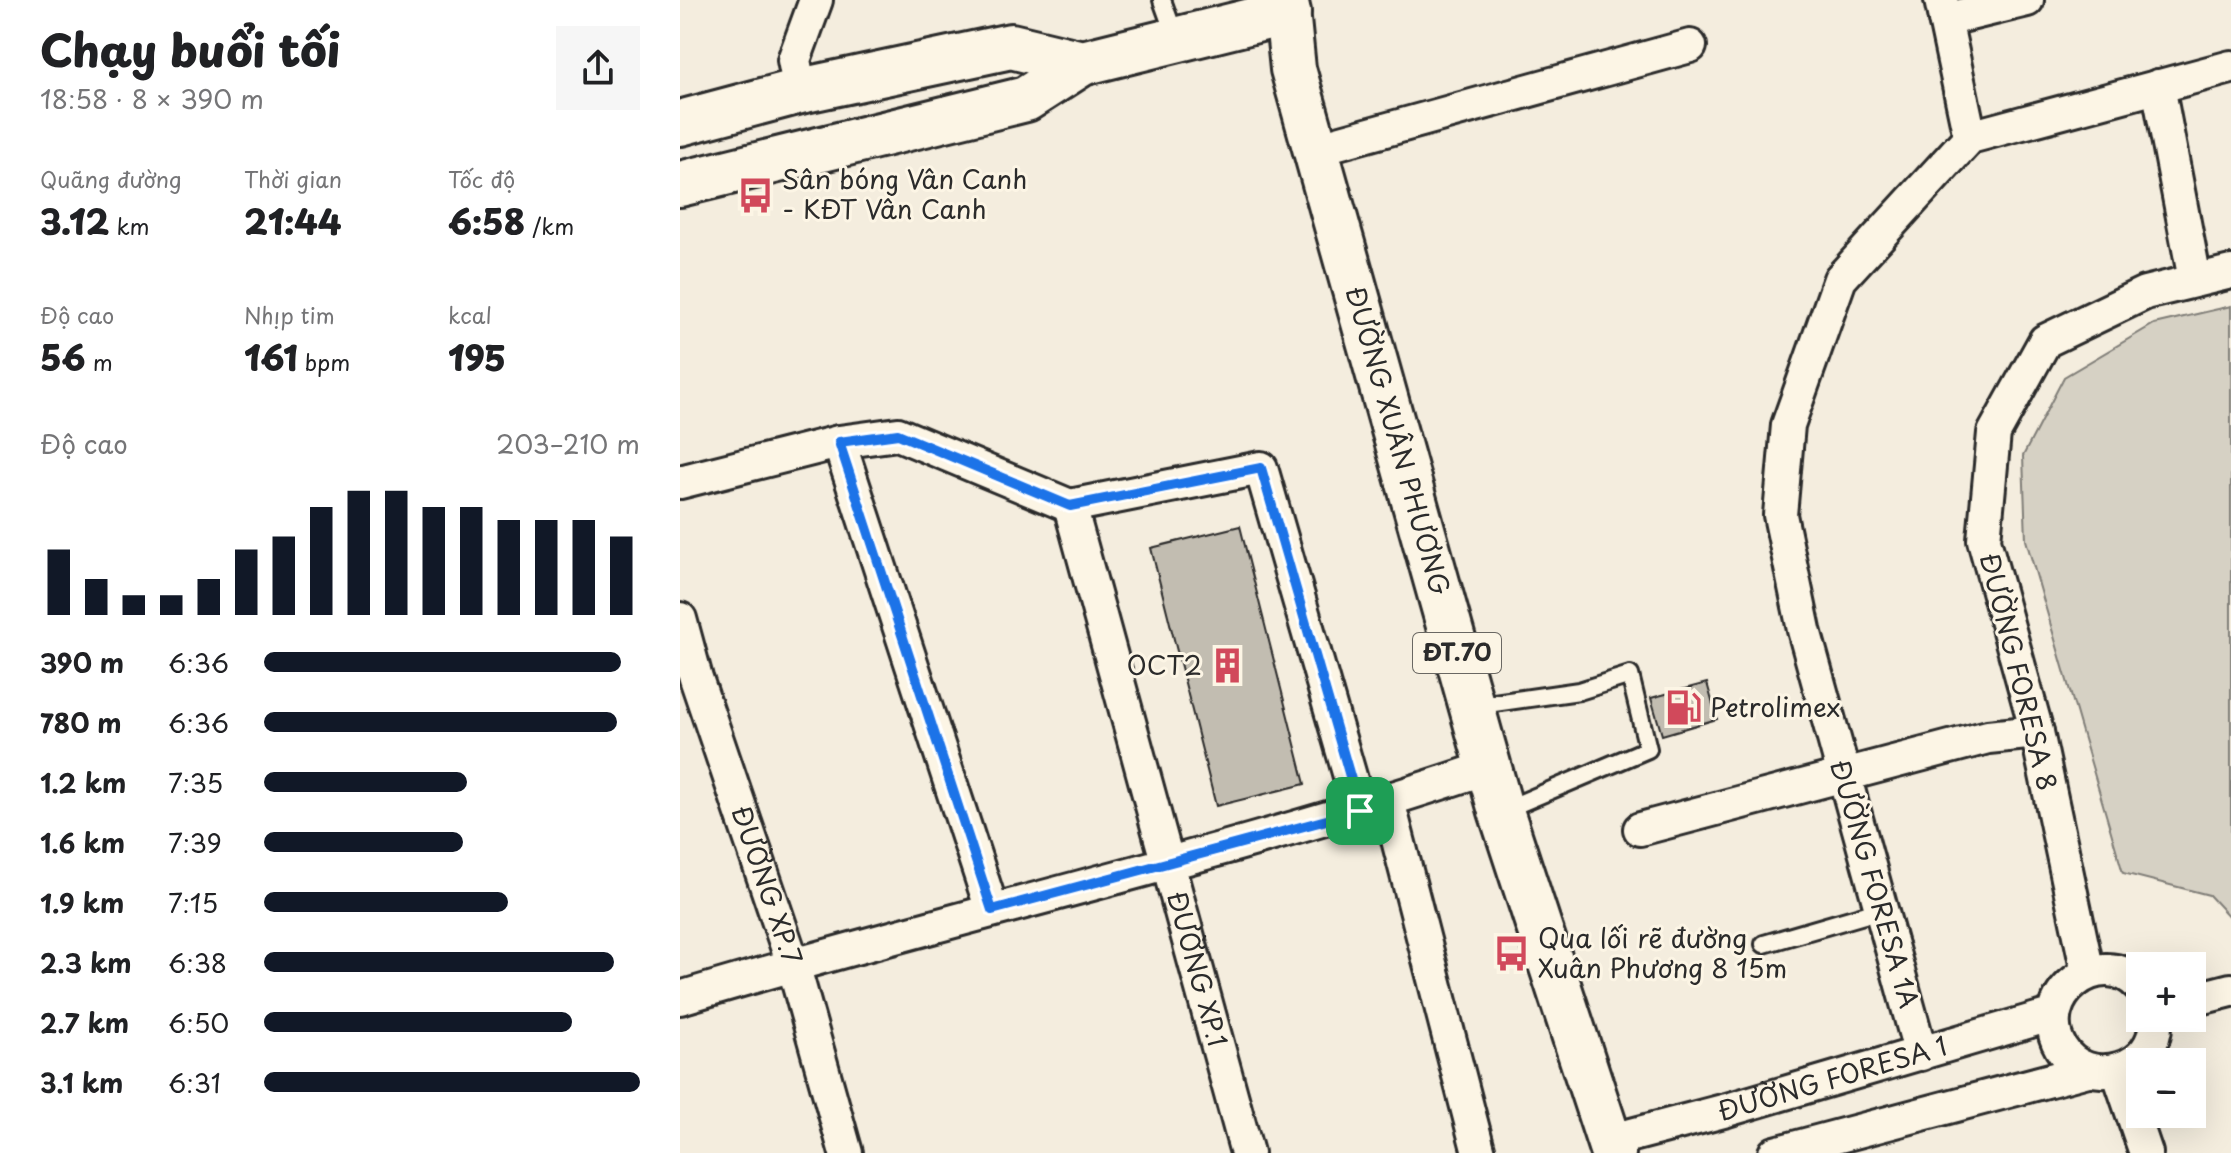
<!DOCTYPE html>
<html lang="vi">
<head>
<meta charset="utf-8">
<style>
	body { margin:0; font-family:"Playpen Sans",sans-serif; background:#f6f6f6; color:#202124; height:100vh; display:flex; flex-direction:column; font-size:30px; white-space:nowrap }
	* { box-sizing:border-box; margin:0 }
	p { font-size:26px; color:#757577 }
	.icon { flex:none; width:44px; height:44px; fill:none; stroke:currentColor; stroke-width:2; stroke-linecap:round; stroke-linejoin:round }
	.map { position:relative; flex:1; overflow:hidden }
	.drawer { display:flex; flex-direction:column; background:#fff; width:680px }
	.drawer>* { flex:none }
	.fabs { position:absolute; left:1446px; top:952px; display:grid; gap:16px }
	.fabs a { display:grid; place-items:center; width:80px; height:80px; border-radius:0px; background:#fff; box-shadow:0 8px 32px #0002; font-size:40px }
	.pin { position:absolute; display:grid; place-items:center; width:68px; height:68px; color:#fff; margin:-34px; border-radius:16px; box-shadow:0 4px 12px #0006 }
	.round { display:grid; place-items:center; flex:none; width:84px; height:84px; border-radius:0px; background:#f6f6f6 }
	.summary { display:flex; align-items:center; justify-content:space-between; height:136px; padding:0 40px }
	h1 { font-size:44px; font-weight:800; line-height:60px }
	.figures { display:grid; grid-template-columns:repeat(3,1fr); gap:12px; height:136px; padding:8px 40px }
	.figures div { display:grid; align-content:center }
	.figures b { font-size:34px; font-weight:800 }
	.figures small { font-size:22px; font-weight:400 }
	.figures p { font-size:22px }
	.chart { height:224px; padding:16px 40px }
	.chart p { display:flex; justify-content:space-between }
	.chart svg { width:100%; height:144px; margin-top:8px; stroke:#111827; stroke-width:6 }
	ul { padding:0 40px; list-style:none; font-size:26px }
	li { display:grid; grid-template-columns:128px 96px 1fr; align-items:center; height:60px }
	li i { height:20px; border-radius:10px; background:#111827 }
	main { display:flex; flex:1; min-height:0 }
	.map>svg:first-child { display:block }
	.green { fill:#d6d1c4; stroke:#807e78; stroke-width:2 }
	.building { fill:#c2bdb1; stroke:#2b2b2b; stroke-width:2 }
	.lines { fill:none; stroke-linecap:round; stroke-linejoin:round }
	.lane-casing { stroke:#2b2b2b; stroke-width:22 }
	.street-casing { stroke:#2b2b2b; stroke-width:38 }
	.secondary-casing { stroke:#2b2b2b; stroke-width:50 }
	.primary-casing { stroke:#2b2b2b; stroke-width:50 }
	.lane { stroke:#fcf5e5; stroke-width:16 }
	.street { stroke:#fcf5e5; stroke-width:32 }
	.secondary { stroke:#fcf5e5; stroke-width:44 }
	.primary { stroke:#fcf5e5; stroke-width:44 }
	.route-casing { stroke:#fff; stroke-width:16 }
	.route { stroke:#1a73e8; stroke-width:10 }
	.labels { text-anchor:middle; stroke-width:6; stroke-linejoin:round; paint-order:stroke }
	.shield { fill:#fcf5e5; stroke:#6a6863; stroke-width:2 }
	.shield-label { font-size:24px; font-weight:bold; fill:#2b2b2b }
	.poi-label { font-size:26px; fill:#2b2b2b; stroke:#fcf5e5; text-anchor:start }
	.street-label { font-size:26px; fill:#2b2b2b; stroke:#fcf5e5 }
</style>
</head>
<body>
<main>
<section class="drawer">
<div class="summary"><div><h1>Chạy buổi tối</h1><p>18:58 · 8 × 390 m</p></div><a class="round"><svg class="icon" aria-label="share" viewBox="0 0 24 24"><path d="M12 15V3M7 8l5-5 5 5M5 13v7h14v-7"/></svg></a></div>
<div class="figures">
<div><p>Quãng đường</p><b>3.12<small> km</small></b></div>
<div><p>Thời gian</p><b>21:44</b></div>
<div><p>Tốc độ</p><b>6:58<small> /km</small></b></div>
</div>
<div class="figures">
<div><p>Độ cao</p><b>56<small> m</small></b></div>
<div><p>Nhịp tim</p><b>161<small> bpm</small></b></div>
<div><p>kcal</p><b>195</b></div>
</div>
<div class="chart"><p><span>Độ cao</span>203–210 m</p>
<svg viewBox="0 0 160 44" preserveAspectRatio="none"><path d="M5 44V24M15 44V33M25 44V38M35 44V38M45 44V33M55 44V24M65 44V20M75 44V11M85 44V6M95 44V6M105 44V11M115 44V11M125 44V15M135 44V15M145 44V15M155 44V20"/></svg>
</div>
<ul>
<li><b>390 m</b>6:36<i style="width:95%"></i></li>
<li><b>780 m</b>6:36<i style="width:94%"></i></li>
<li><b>1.2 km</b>7:35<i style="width:54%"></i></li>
<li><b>1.6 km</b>7:39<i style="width:53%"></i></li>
<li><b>1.9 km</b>7:15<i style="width:65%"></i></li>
<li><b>2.3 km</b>6:38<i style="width:93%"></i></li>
<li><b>2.7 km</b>6:50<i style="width:82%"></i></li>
<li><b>3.1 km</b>6:31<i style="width:100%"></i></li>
</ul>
</section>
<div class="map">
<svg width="1551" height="1153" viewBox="0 0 1551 1153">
	<rect width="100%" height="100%" fill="#f4edde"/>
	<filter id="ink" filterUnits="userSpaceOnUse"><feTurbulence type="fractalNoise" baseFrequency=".0125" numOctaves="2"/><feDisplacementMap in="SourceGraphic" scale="16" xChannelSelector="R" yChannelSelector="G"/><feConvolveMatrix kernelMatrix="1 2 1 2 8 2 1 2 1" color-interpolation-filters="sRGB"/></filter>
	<g filter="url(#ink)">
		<path class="green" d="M1551,306V919L1529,895L1443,873L1346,540L1343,456L1384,377L1474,324Z"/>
		<g class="building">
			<path d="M560,526L625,784L536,806L471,548Z"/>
			<path d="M1027,683L1037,719L982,735L971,698Z"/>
		</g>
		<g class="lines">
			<defs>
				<g id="lane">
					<path d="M482,0L496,39"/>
					<path d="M793,706L899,691L950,675L968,749L824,810"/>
					<path d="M1084,944L1201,910"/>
				</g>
				<g id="street">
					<path d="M1261,0L1290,137"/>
					<path d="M1265,20L1347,0"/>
					<path d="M1478,86L1515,280"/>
					<path d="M120,91L114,60L136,0"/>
					<path d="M636,149L1010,46"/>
					<path d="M159,442L312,910"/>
					<path d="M0,482L159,442L218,434L390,506L581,468L680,811"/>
					<path id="s1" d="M390,506L567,1153"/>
					<path id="s2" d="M0,619L16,678L113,964L166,1153"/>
					<path d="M708,801L799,1153"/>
					<path d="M960,829L1308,737L1357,732"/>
					<path d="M1408,973L1357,732L1304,540L1314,433L1365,341L1465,293L1551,272"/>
					<path d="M1460,986C1421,942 1351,998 1381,1048C1407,1091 1480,1070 1475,1018"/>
					<path d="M0,998C268,917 543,857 809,767"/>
					<path d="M1512,1000L1551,990"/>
					<path d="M1241,1054L1124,630L1100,515L1108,425L1160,279L1290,137L1551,67"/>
					<path d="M1438,1071L1466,1153"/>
					<path id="s3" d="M929,1141L1047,1110L1374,1014"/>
					<path d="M1095,1153L1408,1070"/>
				</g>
				<g id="secondary">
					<path d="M0,123L120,91L331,46L402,63"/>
					<path d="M0,184L346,99L402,63L608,12"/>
				</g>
				<g id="primary">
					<path id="s4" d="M606,0L613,69L821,811L933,1153"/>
				</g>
			</defs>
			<use href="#lane" class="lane-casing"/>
			<use href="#street" class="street-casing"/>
			<use href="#secondary" class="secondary-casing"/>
			<use href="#primary" class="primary-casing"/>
			<use href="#lane" class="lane"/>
			<use href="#street" class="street"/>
			<use href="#secondary" class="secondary"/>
			<use href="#primary" class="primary"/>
		</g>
	</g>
	<g class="lines" filter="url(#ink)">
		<defs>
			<path id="route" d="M218,434L390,506L581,468L680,811L312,910L159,442Z"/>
		</defs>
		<use href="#route" class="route-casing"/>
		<use href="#route" class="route"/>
	</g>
	<defs>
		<symbol id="bus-bare" viewBox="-9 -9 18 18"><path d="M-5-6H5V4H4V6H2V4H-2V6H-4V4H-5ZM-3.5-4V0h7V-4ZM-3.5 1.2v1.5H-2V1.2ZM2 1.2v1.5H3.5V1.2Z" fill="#d1495b" stroke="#fcf5e5" stroke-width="2.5" paint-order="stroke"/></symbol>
		<symbol id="building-bare" viewBox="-9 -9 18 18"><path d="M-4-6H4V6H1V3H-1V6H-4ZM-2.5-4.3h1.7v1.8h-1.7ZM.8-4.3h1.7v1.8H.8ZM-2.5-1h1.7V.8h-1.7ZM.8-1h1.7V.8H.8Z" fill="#d1495b" stroke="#fcf5e5" stroke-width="2.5" paint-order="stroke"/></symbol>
		<symbol id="fuel-bare" viewBox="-9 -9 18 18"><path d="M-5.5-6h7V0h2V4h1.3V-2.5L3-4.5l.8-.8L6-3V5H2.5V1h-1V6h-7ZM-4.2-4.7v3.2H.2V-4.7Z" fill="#d1495b" stroke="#fcf5e5" stroke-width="2.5" paint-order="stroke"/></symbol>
	</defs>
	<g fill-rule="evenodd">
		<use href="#bus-bare" x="50" y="170" width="51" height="51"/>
		<use href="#building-bare" x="522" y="640" width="51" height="51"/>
		<use href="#fuel-bare" x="978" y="682" width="51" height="51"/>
		<use href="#bus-bare" x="806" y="928" width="51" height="51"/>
	</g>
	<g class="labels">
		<rect class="shield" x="733" y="633" width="88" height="40" rx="6"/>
		<g class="shield-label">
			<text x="777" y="661">ĐT.70</text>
		</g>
		<g class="poi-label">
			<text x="102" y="189">Sân bóng Vân Canh<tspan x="102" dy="30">- KĐT Vân Canh</tspan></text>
			<text x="522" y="675" text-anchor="end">OCT2</text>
			<text x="1030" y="717">Petrolimex</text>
			<text x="858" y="948">Qua lối rẽ đường<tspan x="858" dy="30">Xuân Phương 8 15m</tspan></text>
		</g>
		<g class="street-label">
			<text dy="9" stroke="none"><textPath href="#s4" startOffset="456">ĐƯỜNG XUÂN PHƯƠNG</textPath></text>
			<text transform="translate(1338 672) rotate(76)" y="9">ĐƯỜNG FORESA 8</text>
			<text transform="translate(1194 884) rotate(74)" y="9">ĐƯỜNG FORESA 1A</text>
			<text dy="9" stroke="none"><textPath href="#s2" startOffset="280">ĐƯỜNG XP.7</textPath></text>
			<text dy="9" stroke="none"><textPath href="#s1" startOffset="480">ĐƯỜNG XP.1</textPath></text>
			<text dy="9" stroke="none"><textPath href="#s3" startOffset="232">ĐƯỜNG FORESA 1</textPath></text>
		</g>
	</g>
</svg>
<div class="fabs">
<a>+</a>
<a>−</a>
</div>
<div class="pin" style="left:680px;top:811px;background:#1e9e55"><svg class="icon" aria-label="arrive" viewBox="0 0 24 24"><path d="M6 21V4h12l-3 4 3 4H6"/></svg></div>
</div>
</main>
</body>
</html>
